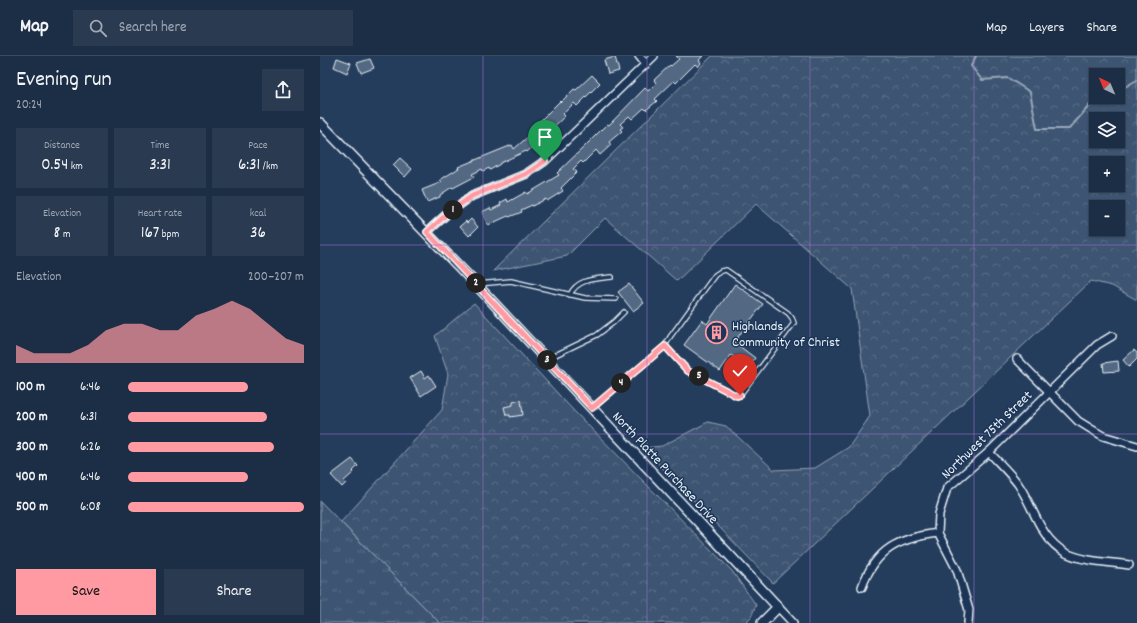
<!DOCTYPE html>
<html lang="en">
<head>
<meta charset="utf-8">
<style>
	body { margin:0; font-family:Dekko,sans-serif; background:#293a51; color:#f1f3f6; height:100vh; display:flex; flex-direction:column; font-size:15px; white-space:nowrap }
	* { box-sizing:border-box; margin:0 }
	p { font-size:13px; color:#a0a8b3 }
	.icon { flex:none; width:22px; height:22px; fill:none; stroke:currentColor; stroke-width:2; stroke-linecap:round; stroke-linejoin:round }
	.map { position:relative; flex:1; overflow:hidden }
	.details { display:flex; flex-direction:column; background:#1c2e46; width:320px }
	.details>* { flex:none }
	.needle { width:26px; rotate:316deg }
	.buttons { position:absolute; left:769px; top:12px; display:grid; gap:8px }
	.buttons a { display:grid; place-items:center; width:36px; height:36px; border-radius:0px; background:#1c2e46; box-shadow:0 1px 3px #0004,0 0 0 1px #3a4a5f; font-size:20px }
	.pin { position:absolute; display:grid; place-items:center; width:34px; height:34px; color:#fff; margin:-41px -17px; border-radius:50% 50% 50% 0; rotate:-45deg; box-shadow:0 0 4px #0007 }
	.pin .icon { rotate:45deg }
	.km { position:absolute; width:20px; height:20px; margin:-10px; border-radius:50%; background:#222; color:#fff; font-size:11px; line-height:20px; text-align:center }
	.round { display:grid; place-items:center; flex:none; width:42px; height:42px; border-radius:0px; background:#293a51 }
	.overview { display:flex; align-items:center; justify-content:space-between; height:68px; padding:0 16px }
	h1 { font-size:22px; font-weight:600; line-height:30px }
	.metrics { display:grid; grid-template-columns:repeat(3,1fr); gap:6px; height:68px; padding:4px 16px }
	.metrics div { display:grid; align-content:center; border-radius:0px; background:#293a51; text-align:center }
	.metrics b { font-size:17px; font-weight:600 }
	.metrics small { font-size:11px; font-weight:400 }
	.metrics p { font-size:11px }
	.chart { height:112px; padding:8px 16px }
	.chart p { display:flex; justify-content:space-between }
	.chart svg { width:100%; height:72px; margin-top:4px; fill:#ff9aa2; opacity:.7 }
	.cta { display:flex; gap:8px; margin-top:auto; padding:8px 16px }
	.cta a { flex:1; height:46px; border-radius:0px; background:#ff9aa2; color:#111; font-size:16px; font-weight:600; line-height:46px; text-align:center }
	.cta a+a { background:#293a51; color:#f1f3f6 }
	ul { padding:0 16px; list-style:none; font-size:13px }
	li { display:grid; grid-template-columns:64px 48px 1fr; align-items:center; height:30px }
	li i { height:10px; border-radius:5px; background:#ff9aa2 }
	header { display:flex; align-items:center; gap:24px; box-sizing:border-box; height:56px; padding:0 20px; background:#1c2e46; border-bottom:1px solid #3a4a5f }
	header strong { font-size:19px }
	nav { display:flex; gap:22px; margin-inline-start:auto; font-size:14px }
	.search { width:280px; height:36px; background:#293a51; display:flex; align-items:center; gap:10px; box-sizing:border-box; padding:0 14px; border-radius:0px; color:#a0a8b3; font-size:15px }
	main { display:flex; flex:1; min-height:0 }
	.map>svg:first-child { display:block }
	.grass { fill:url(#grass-tufts); stroke:#93a2b5 }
	.forest { fill:url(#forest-crowns); stroke:#93a2b5; fill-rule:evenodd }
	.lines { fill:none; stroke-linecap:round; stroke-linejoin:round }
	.stream { stroke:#99a8ba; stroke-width:2 }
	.building { fill:#536782; stroke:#e8f1f8 }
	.service-casing { stroke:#e8f1f8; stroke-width:6 }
	.minor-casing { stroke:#e8f1f8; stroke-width:10 }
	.tertiary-casing { stroke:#e8f1f8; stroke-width:12 }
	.service { stroke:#1d3557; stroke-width:3.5 }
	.minor { stroke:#1d3557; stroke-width:7 }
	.tertiary { stroke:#1d3557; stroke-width:9 }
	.route-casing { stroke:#fff; stroke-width:8 }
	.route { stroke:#ff9aa2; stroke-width:5 }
	.grid { fill:none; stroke:#a171d3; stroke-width:1; stroke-opacity:0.55 }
	.labels { text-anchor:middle; stroke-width:3; stroke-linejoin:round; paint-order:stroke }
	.poi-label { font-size:14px; fill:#e8f1f8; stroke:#1d3557; text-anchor:start }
	.street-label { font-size:14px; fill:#e8f1f8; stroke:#1d3557 }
</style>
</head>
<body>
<header>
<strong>Map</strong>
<div class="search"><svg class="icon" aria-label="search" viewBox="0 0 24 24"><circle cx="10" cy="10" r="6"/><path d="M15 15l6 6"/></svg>Search here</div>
<nav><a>Map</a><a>Layers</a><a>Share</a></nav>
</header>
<main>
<section class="details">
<div class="overview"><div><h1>Evening run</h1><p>20:24</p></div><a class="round"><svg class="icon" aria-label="share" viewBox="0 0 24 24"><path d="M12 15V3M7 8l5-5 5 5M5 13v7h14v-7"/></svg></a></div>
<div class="metrics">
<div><p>Distance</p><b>0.54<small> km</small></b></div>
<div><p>Time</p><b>3:31</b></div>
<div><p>Pace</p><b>6:31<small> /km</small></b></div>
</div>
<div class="metrics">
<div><p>Elevation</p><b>8<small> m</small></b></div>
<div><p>Heart rate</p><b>167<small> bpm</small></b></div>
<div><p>kcal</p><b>36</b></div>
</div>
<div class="chart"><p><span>Elevation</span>200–207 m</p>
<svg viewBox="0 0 160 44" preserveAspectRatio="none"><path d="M0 44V33L10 38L20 38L30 38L40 33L50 24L60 20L70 20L80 24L90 24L100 15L110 11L120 6L130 11L140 20L150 29L160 33V44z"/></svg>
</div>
<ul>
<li><b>100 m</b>6:46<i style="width:68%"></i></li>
<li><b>200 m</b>6:31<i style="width:79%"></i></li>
<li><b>300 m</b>6:26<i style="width:83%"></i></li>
<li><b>400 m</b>6:46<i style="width:68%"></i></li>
<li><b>500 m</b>6:08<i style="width:100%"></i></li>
</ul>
<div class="cta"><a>Save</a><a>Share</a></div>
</section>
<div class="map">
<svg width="817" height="567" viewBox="0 0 817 567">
	<defs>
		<pattern id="grass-tufts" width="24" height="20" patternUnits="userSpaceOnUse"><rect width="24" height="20" fill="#3e5472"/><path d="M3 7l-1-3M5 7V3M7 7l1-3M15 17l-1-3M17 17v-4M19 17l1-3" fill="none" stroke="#5a6d87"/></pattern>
		<pattern id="forest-crowns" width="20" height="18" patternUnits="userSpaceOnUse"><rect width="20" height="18" fill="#3e5472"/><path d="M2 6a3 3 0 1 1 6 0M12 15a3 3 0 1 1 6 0" fill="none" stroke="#5a6d87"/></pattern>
	</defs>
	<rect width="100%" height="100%" fill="#253d5d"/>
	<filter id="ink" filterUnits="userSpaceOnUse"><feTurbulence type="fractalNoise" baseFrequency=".025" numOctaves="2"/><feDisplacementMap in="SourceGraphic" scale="8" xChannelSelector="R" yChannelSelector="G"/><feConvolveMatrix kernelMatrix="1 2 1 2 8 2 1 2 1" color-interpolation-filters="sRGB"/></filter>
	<g filter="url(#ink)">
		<path class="grass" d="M0,445L120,567H0Z"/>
		<g class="forest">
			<path d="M392,0H817V244L792,230L771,225L453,527L323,392L342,390L388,366L406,370L454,414L495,412L529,391L550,360L532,233L436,148L357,225L285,162L247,200L173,215ZM776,19H798V41H776ZM776,63H798V85H776ZM776,107H798V129H776ZM776,151H798V173H776Z"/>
			<path d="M154,247L253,354L412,515L436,549L431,561L425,567H120L21,466L122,354L128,318L115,280Z"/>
		</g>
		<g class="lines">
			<g class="stream">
				<path d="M656,0L651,10L662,24L688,22L710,36L717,73H749L777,41"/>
				<path d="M798,35L817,24"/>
			</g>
		</g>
		<g class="building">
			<path d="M356,0H383L379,4L381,7L378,11L375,8L356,27L354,25L335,43L337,45L326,54L324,52L312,63L309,60L300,68L303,71L300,73L302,75L289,86L291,89L280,99L276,94L263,107L261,105L253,113L257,116L241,132L243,135L227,145L226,143L212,150V149L201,154L202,156L189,161L188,160L168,169L162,156L170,152L171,154L181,149L180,147L187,143L188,146L206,136L207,138L239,119L237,117L263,92L287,68L289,69L325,32L328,35L336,27L334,24L350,9L351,10L359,3Z"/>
			<path d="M295,1L299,15L288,18L284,4Z"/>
			<path d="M17,2L31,7L27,17L14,11Z"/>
			<path d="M50,3L54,12L41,17L37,7Z"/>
			<path d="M272,19L280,27L257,50L254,47L243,58L245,60L207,96L206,95L180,107V108L170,114L169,112L163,115L162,113L152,118L154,121L133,132L132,131L120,139V141L107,146L102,134L122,126L120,124L139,112L138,111L192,89L194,93L218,72L216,69L240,45L241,46L254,33L256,34Z"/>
			<path d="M80,102L92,113L85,121L73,109Z"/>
			<path d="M151,163L158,171L149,180L140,170L146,165L147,167Z"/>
			<path d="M309,228L324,247L313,255L298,236Z"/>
			<path d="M415,228L443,248L414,286L435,302L429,311L411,299L400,315L364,289L382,264L387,268Z"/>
			<path d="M814,294L817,297V303L809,311L803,304Z"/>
			<path d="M798,305L799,315L784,316L783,307Z"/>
			<path d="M101,315L105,322L109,319L116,330L101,340L90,322Z"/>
			<path d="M201,344L203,359L190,361V359H186L184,351L193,349V346Z"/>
			<path d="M32,403L38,410L33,415L34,416L24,425L26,427L22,431L11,419Z"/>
		</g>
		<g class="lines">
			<defs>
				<g id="service">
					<path d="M158,228L191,225L265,242L296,243"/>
					<path d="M250,239C257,222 277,223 292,221"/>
					<path d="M227,303L277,279L294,266L304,256"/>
					<path d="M273,352L345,290L368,315L417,340L420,339L474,267L472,262L468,257L406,214L401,215L395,219L350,281L345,290"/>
				</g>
				<g id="minor">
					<path d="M319,0L326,8"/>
					<path d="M107,176L127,158L152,140L206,118L225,105L334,0"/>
					<path d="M697,303L758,365L771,373L783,380L817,390"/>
					<path d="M669,396C678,406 689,416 698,428C714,451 719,482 746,497C765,506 789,506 809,509"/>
					<path d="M542,531C556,492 580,482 618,477"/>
					<path d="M458,551L473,567"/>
					<path d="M648,567L649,554L637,514L618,477L619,458L627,432L669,396L777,289L792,280"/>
				</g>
				<path id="tertiary" d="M0,67L151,223L458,551L442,567"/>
			</defs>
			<use href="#service" class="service-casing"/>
			<use href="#minor" class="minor-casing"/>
			<use href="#tertiary" class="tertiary-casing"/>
			<use href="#service" class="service"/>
			<use href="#minor" class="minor"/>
			<use href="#tertiary" class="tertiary"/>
		</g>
	</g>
	<g class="lines" filter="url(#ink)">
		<defs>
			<path id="route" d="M225,105L206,118L152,140L127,158L107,176L272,352L345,290L368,315L417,340L420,339"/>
		</defs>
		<use href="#route" class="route-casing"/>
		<use href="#route" class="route"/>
	</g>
	<path class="grid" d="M163,0V567M327,0V567M490,0V567M654,0V567M0,189H817M0,378H817"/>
	<defs>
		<symbol id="building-ring" viewBox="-11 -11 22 22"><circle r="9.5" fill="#1d3557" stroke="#ff9aa2" stroke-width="1.5"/><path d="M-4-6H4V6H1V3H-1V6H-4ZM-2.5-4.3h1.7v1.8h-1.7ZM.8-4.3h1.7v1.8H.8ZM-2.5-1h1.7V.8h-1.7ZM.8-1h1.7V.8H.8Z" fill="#ff9aa2"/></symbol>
	</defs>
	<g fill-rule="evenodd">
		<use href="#building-ring" x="384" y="264" width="25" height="25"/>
	</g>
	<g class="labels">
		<g class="poi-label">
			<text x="412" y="274">Highlands<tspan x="412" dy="16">Community of Christ</tspan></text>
		</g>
		<g class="street-label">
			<text transform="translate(666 378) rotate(-44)" y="5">Northwest 75th Street</text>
			<text transform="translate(346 411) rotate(47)" y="5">North Platte Purchase Drive</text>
		</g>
	</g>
</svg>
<div class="buttons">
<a><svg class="needle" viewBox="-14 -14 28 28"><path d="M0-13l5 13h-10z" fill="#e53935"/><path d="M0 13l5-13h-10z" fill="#a0a8b3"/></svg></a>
<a><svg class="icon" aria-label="layers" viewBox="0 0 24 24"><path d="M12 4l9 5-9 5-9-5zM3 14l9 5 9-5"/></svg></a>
<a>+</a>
<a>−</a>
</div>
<div class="pin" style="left:225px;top:105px;background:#1e9e55"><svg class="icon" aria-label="arrive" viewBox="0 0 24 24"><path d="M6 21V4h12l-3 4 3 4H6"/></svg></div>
<div class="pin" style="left:420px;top:339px;background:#d93025"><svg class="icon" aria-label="check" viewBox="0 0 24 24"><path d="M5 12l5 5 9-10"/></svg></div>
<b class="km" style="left:133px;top:154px">1</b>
<b class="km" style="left:156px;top:227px">2</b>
<b class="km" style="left:227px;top:304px">3</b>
<b class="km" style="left:301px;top:327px">4</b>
<b class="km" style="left:379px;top:320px">5</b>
</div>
</main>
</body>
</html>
